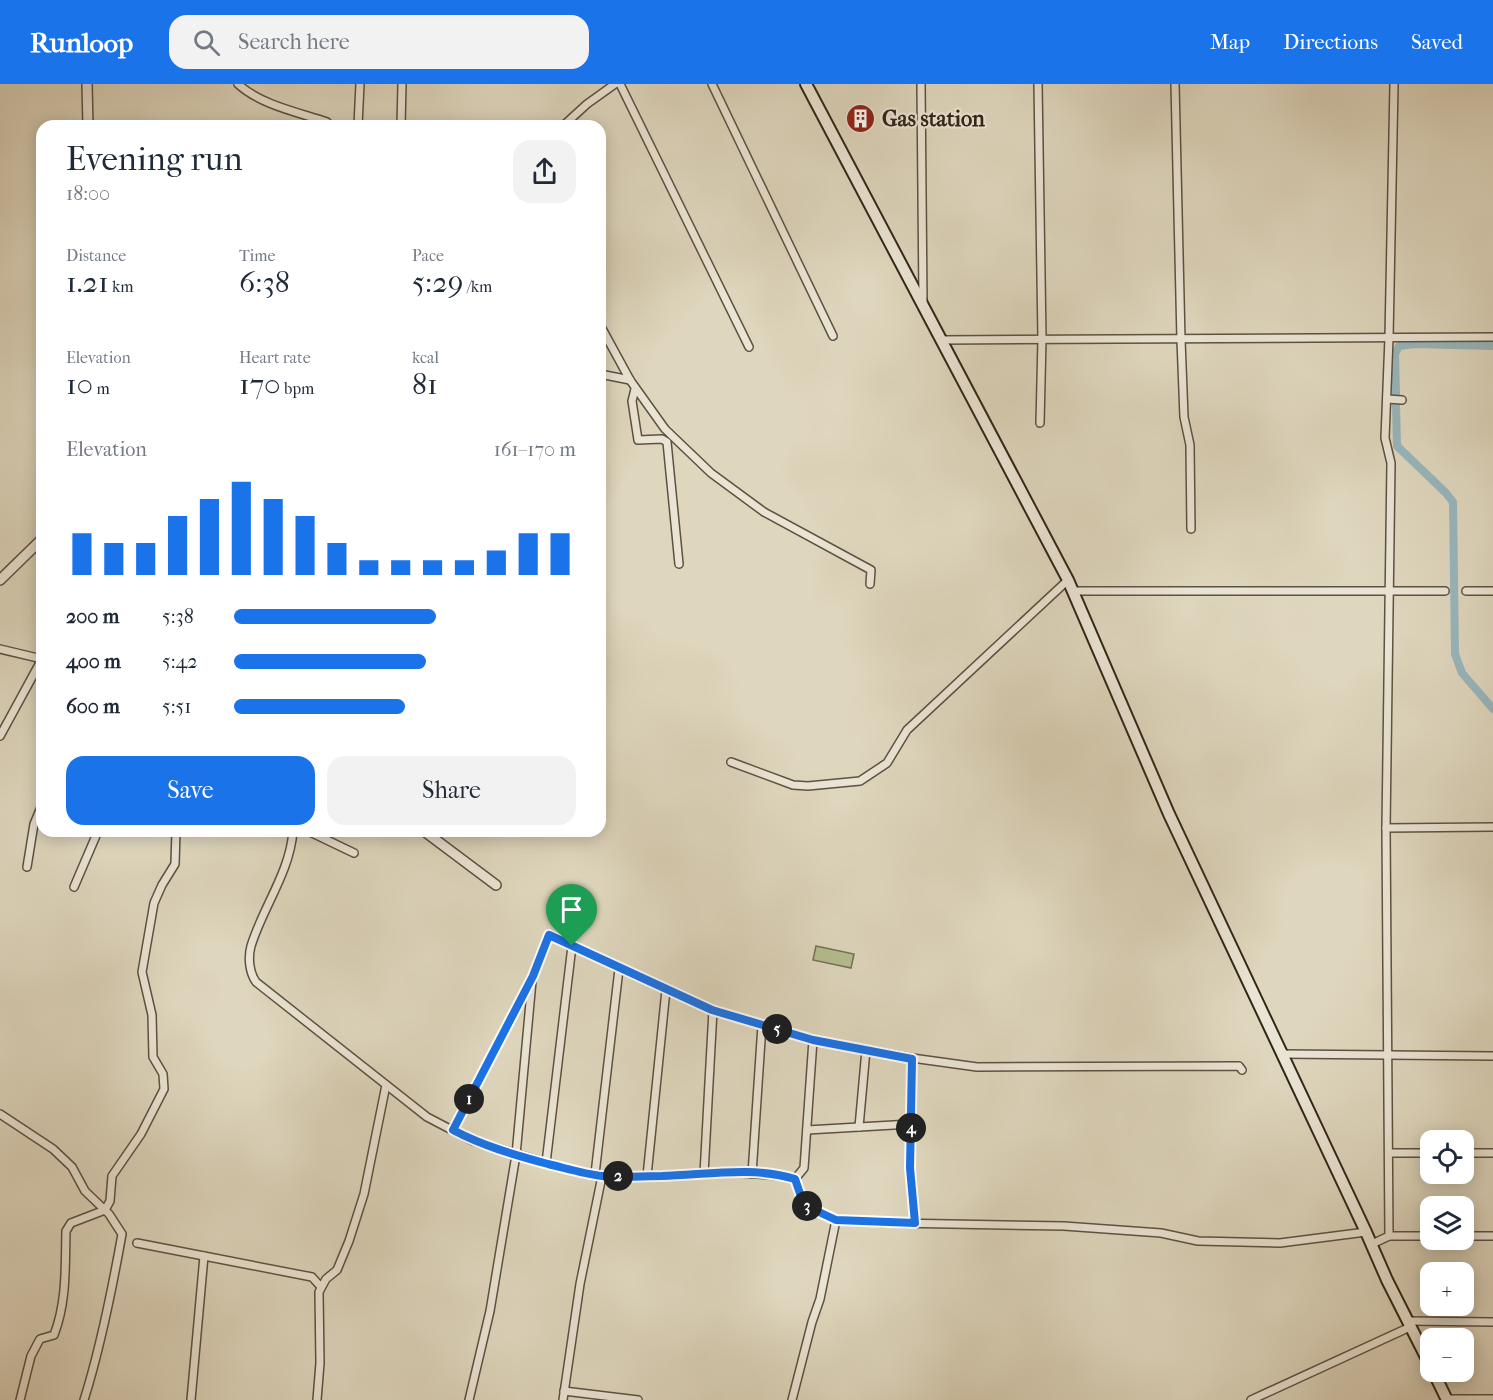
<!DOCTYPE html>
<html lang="en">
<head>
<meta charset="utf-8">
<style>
	body { margin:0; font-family:"IM FELL French Canon",serif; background:#f2f2f3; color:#1f2937; height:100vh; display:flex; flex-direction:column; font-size:22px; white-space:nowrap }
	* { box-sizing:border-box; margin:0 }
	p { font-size:20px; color:#747a83 }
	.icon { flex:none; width:33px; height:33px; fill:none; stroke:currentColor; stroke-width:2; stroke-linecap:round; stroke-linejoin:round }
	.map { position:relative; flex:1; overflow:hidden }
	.side { position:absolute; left:36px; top:36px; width:570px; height:717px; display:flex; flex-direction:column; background:#fff; border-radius:18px; box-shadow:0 3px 15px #0003 }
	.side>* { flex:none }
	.fabs { position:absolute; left:1420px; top:1046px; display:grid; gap:12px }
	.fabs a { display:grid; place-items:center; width:54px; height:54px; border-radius:12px; background:#fff; box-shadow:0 3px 15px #0003; font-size:30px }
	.pin { position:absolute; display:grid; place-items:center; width:51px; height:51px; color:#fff; margin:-62px -26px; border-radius:50% 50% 50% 0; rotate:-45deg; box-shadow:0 0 6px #0007 }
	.pin .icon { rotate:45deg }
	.km { position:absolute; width:30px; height:30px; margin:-15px; border-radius:50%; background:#222; color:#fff; font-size:16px; line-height:30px; text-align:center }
	.round { display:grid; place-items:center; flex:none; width:63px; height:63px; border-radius:18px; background:#f2f2f3 }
	.headline { display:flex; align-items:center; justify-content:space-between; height:102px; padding:0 30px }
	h1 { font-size:33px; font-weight:600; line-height:45px }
	.metrics { display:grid; grid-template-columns:repeat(3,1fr); gap:9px; height:102px; padding:6px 30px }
	.metrics div { display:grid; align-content:center }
	.metrics b { font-size:30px; font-weight:600 }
	.metrics small { font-size:16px; font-weight:400 }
	.metrics p { font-size:16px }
	.chart { height:168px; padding:12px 30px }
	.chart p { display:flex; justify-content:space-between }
	.chart svg { width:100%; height:108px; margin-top:6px; stroke:#1a73e8; stroke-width:6 }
	.cta { display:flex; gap:12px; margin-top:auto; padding:12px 30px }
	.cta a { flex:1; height:69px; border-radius:18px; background:#1a73e8; color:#fff; font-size:24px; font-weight:600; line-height:69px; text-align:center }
	.cta a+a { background:#f2f2f3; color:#1f2937 }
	ul { padding:0 30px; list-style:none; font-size:20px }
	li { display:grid; grid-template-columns:96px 72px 1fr; align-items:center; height:45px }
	li i { height:15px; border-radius:8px; background:#1a73e8 }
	header { display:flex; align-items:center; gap:36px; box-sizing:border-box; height:84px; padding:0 30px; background:#1a73e8; color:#fff }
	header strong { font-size:28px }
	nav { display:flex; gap:33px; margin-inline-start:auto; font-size:21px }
	.search { width:420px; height:54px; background:#f2f2f3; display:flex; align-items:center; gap:15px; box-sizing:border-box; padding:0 21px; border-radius:18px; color:#747a83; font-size:22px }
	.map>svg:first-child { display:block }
	.grass { fill:#b4bd8f; stroke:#737253; stroke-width:1.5 }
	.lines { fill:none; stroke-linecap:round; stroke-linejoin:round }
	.canal { stroke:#98b6bc; stroke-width:8 }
	.minor-casing { stroke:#5d5240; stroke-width:10 }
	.tertiary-casing { stroke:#5d5240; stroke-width:12 }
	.secondary-casing { stroke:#322617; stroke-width:14 }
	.minor { stroke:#eae4d4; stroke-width:7 }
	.tertiary { stroke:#eae4d4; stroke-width:9 }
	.secondary { stroke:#eae4d4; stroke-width:10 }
	.route-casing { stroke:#fff; stroke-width:12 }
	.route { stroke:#1a73e8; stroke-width:8 }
	.labels { text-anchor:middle; stroke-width:4.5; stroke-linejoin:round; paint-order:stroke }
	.poi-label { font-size:22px; font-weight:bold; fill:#322617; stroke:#eae4d4; text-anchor:start }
</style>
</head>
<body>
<header>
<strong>Runloop</strong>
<div class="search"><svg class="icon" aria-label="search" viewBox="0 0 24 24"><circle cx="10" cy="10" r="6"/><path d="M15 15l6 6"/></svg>Search here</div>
<nav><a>Map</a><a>Directions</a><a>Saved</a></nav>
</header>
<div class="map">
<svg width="1493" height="1316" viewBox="0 0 1493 1316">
	<rect width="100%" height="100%" fill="#ded6bd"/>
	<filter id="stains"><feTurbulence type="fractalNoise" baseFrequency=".00333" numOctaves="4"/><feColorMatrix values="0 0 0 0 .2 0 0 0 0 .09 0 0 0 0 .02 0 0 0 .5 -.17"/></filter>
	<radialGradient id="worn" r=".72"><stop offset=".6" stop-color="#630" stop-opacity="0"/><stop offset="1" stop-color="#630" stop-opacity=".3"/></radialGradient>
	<path class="grass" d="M816,862L854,870L851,884L813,876Z"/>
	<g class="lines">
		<g class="canal">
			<path d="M1396,310L1395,270L1399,262L1415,260L1493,262"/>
			<path d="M1396,321L1397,362L1446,409L1453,418L1455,570L1462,589L1493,625"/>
		</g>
		<defs>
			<g id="minor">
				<path d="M238,0C261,21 297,28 327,38L330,42"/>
				<path d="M620,0L749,263"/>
				<path d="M712,0L833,252"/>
				<path d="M921,0L923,217"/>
				<path d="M1038,0L1042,255L1040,339"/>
				<path d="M1175,0L1181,256L1184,333L1190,361L1191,445"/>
				<path d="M358,42L360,0"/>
				<path d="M401,42L402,0"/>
				<path d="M563,42L587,20L615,0"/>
				<path d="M600,241L630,296L665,345L711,389L764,428L871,486L870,500"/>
				<path d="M942,256L1493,253"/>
				<path d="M600,290L630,296"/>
				<path d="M635,305L632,317L638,356L662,355L667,358L679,480"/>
				<path d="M1387,315L1402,316"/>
				<path d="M1073,507H1445"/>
				<path d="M1466,507H1493"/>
				<path d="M0,565L42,575"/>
				<path d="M0,652L42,575"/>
				<path d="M731,678L793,701L808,702L860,697L887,679L907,646L1068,496"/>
				<path d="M1386,744L1493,743"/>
				<path d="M293,747C290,788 263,823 251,862C248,873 249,888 256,898L427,1033L473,1057L570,1086L602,1092H664L729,1088L783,1092L795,1095L804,1121L836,1136L895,1139L1064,1142L1161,1149L1198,1157L1280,1159L1366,1148"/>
				<path d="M308,747L354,769"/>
				<path d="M27,783L34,740L42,721"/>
				<path d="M74,803L98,747"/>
				<path d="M1283,970L1493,972"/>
				<path d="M912,974L910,1084L915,1139"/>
				<path d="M0,1030L53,1065L72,1083L85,1107L109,1130L122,1150C112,1206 101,1262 84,1316"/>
				<path d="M859,1043L866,966"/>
				<path d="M453,1046L533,892L549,851L713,926L813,956L912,974L977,983L1239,982L1242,986"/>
				<path d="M807,1046L911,1040"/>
				<path d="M1389,1069H1431"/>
				<path d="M1464,1069H1493"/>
				<path d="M546,1079L572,862"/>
				<path d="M595,1090L619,885"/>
				<path d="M704,1090L713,926"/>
				<path d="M752,1090L762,941"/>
				<path d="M647,1092L666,906"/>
				<path d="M795,1095L804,1084L813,956"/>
				<path d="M1389,1152H1431"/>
				<path d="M1464,1152H1493"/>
				<path d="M137,1159L312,1193L321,1203"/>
				<path d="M1372,1160L1389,1152L1386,744L1391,379L1385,354L1389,254L1394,0"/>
				<path d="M1407,1237L1493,1238"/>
				<path d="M564,1307L638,1316"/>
				<path d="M1447,1315H1493"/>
				<path d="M20,1316L31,1272L40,1255L54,1251C67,1217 65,1183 66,1147L71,1139L105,1126L110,1117L112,1092L141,1050L164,1005L163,990L153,973L152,931L142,888L154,819L162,801L175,780L176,747"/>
				<path d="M191,1316L204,1172"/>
				<path d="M317,1316L320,1279L319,1208L326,1195L337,1186L349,1157L364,1110L386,1001"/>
				<path d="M469,1316L490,1227L516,1071L532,897"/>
				<path d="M563,1316L580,1200L602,1092"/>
				<path d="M792,1316L812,1238L820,1215L836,1136"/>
				<path d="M1251,1316L1410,1243"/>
			</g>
			<g id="tertiary">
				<path d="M87,0L88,42"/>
				<path d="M0,496L42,455"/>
				<path d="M424,747L496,801"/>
			</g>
			<g id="secondary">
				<path d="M806,0L1068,496L1169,730L1366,1148L1387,1196L1431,1283"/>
				<path d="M1433,1287L1447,1316"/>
			</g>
		</defs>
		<use href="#minor" class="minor-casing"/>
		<use href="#tertiary" class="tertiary-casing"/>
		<use href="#secondary" class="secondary-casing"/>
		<use href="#minor" class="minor"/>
		<use href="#tertiary" class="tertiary"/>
		<use href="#secondary" class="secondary"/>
	</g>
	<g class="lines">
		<defs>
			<path id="route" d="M549,851L712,926L813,956L912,975L910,1084L915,1139L836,1136L804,1121L795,1095C753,1082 705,1091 662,1092C642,1092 621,1094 602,1092C584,1090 565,1084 548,1080C515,1071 483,1062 453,1046L533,892Z"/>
		</defs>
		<use href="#route" class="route-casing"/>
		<use href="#route" class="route"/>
	</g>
	<defs>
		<symbol id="building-disc" viewBox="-11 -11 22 22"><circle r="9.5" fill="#8f2418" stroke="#eae4d4"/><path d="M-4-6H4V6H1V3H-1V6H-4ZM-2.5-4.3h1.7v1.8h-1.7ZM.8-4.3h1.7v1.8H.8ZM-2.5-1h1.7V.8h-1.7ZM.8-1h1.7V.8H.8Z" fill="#fff"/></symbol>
	</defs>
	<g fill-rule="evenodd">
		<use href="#building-disc" x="844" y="18" width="33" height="33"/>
	</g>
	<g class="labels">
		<g class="poi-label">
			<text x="882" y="42">Gas station</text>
		</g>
	</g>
	<rect width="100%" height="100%" filter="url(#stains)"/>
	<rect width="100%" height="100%" fill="url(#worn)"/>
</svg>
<div class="fabs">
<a><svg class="icon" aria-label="locate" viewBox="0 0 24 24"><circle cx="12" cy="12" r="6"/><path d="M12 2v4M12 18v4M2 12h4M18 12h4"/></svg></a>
<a><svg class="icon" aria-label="layers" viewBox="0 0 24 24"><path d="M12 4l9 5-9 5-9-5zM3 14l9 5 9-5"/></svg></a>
<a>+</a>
<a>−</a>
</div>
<div class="pin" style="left:572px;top:862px;background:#1e9e55"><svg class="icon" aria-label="arrive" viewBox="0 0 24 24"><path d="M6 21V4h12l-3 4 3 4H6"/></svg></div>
<b class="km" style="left:469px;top:1015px">1</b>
<b class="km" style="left:618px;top:1092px">2</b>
<b class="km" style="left:807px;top:1122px">3</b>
<b class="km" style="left:911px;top:1044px">4</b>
<b class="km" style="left:777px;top:945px">5</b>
<section class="side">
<div class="headline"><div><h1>Evening run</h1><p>18:00</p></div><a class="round"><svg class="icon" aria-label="share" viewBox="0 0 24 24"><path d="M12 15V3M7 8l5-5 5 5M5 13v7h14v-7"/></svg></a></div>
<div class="metrics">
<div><p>Distance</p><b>1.21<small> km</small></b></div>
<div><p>Time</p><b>6:38</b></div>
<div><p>Pace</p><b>5:29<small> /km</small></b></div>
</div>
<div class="metrics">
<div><p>Elevation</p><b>10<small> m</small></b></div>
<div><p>Heart rate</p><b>170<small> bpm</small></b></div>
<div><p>kcal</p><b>81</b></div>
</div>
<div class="chart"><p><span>Elevation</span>161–170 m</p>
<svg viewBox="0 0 160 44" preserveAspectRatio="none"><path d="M5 44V27M15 44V31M25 44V31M35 44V20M45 44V13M55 44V6M65 44V13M75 44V20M85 44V31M95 44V38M105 44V38M115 44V38M125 44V38M135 44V34M145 44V27M155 44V27"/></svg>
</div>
<ul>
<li><b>200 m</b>5:38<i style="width:59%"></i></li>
<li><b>400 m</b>5:42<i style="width:56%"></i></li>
<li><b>600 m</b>5:51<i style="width:50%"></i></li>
</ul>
<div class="cta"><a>Save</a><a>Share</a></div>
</section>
</div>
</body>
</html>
